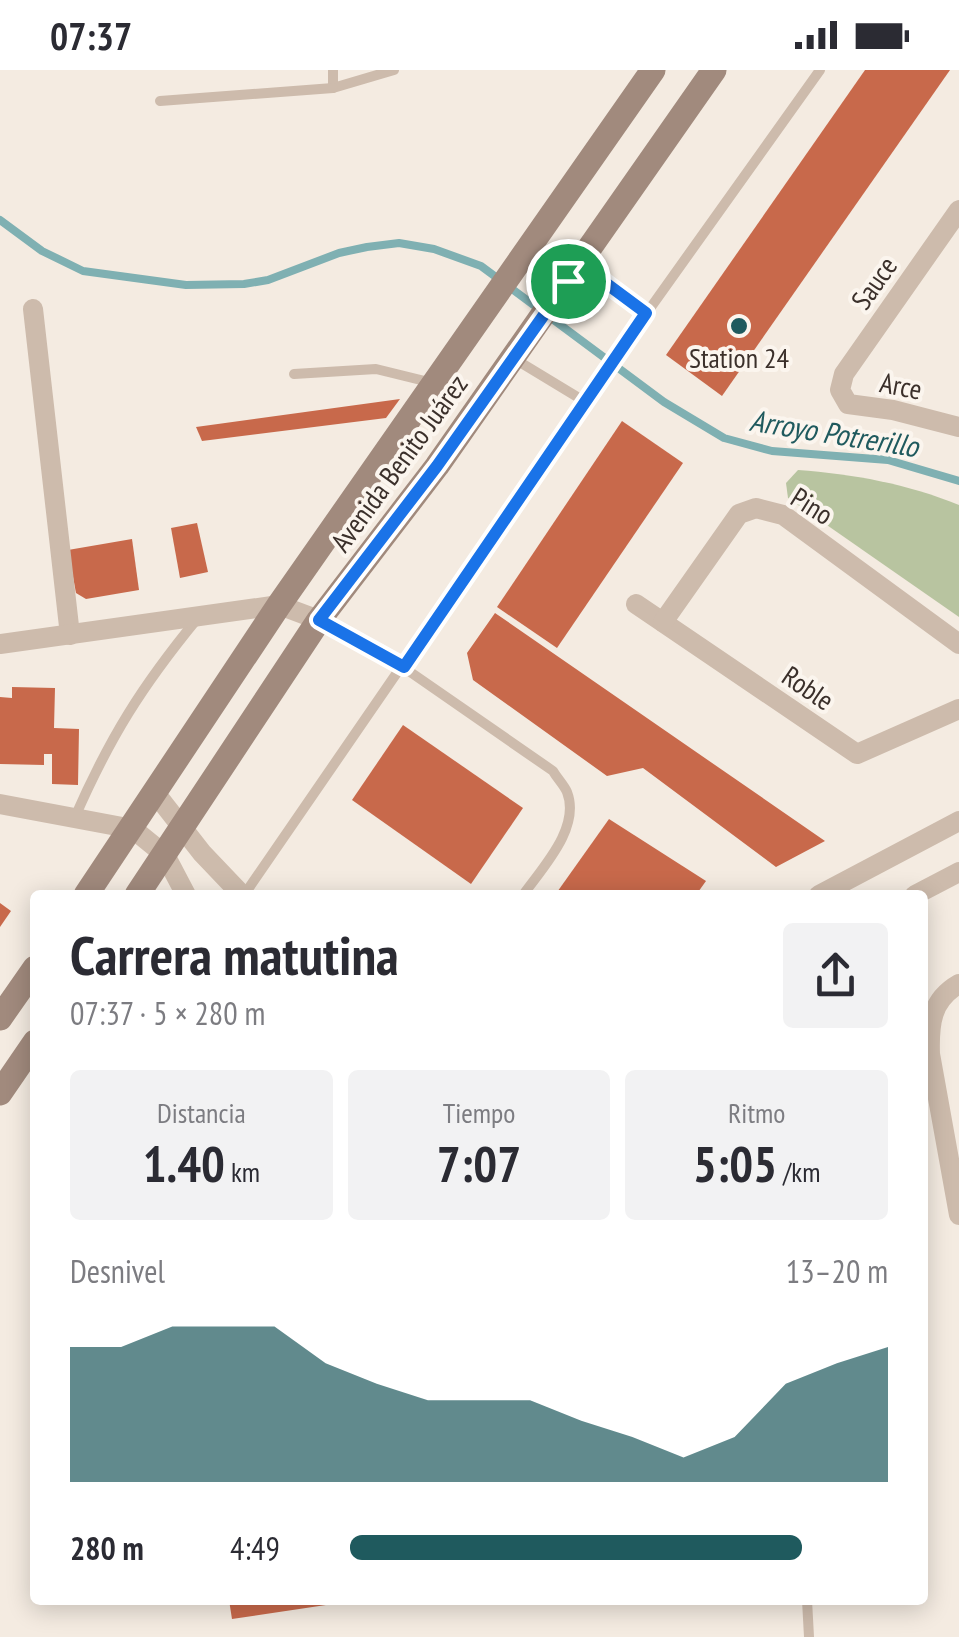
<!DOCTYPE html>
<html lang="es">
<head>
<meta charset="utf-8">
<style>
	body { margin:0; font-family:"PT Sans Narrow",sans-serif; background:#f2f2f3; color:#2b2b33; height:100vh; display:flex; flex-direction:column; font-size:38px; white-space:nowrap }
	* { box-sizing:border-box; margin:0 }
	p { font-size:32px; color:#7c7c81 }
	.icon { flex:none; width:55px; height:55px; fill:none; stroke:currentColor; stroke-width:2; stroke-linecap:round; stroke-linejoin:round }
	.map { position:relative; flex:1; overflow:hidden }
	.panel { position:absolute; left:30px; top:820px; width:898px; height:715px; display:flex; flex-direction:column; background:#fff; border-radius:10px; box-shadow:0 5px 25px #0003 }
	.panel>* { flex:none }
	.pin { position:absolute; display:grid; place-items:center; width:85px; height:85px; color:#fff; margin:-42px; border:5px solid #fff; border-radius:50%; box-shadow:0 2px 10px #0007 }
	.round { display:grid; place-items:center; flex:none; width:105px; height:105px; border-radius:10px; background:#f2f2f3 }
	.headline { display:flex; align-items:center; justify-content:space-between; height:170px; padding:0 40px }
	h1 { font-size:55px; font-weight:700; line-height:75px }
	.metrics { display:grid; grid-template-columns:repeat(3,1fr); gap:15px; height:170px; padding:10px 40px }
	.metrics div { display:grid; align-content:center; border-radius:10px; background:#f2f2f3; text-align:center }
	.metrics b { font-size:50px; font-weight:700 }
	.metrics small { font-size:28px; font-weight:400 }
	.metrics p { font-size:28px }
	.chart { height:280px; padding:20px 40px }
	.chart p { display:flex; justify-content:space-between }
	.chart svg { width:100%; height:180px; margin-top:10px; fill:#1f5a5e; opacity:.7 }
	ul { padding:0 40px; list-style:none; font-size:32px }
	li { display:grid; grid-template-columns:160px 120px 1fr; align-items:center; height:75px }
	li i { height:25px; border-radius:12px; background:#1f5a5e }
	.status { display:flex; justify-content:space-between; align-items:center; height:70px; padding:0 50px; background:#fff; direction:ltr }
	.status svg { height:28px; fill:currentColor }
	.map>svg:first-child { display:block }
	.green { fill:#b8c4a0 }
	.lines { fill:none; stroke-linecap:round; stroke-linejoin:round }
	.stream { stroke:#7fb0b2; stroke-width:8 }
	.building { fill:#c8694b }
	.lane { stroke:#cdbbac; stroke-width:10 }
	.street { stroke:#cdbbac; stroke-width:20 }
	.secondary { stroke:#a18a7d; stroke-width:25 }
	.route-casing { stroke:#fff; stroke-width:20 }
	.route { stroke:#1a73e8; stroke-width:12 }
	.poi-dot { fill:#1f5a5e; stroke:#fbf5ee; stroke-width:4 }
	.labels { text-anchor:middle; stroke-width:8; stroke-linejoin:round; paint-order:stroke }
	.street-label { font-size:28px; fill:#3b302b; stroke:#fbf5ee }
	.poi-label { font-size:28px; fill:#3b302b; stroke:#fbf5ee }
	.water-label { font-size:30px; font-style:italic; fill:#1f5a5e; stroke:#fbf5ee }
</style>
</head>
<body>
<div class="status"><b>07:37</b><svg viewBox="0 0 49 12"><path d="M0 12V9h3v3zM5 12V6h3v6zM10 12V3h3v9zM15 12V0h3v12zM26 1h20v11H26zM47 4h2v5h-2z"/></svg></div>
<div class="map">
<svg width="959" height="1567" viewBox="0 0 959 1567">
	<rect width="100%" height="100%" fill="#f4ebe1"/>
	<path class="green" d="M798,400C853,404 908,414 959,435V547L788,428L786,413Z"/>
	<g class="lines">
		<path class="stream" d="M0,150L42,181L83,201L186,215L244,214L268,210L339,183L367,177L399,173L434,179L481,196L664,332L724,368L772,381L888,390L959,411"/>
	</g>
	<g class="building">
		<path d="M865,0H950L722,326L666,285Z"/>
		<path d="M400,329L386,348L202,371L196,357Z"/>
		<path d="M622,351L683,393L557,578L497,537Z"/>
		<path d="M197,453L208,502L180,508L171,458Z"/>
		<path d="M132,469L139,520L86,529L76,523L68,480Z"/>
		<path d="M495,543L825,771L776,797L643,698L607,706L473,610L467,583Z"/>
		<path d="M12,617L55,618L54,658L79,659L78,715L52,714V684H44V695L0,694V627L12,628Z"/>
		<path d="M403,655L523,738L471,814L352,730Z"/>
		<path d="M609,749L706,811L696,825H555Z"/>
		<path d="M0,833L11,841L0,857Z"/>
		<path d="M229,1530H346V1532L232,1549Z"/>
	</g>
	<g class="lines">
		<g class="lane">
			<path d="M333,0V18L394,0"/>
			<path d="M160,31L333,18"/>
			<path d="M580,194L647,243"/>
			<path d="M513,288L584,331"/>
			<path d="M294,304L376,299L433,313"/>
			<path d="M320,550L403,597L553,701C557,708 564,715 567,722C581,758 542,798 523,825"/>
			<path d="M75,747C110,667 142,616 197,549"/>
			<path d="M244,825L584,331L820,0"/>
			<path d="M807,1530L809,1567"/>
		</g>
		<g class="street">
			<path d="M959,140L844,304L840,320L848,334L893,340L959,357"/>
			<path d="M33,239L70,565"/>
			<path d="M636,534L857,684L959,639"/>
			<path d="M663,552L739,444L756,438L783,445L959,574"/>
			<path d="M0,574L279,535L319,550"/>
			<path d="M156,724L202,783L242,825"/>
			<path d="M0,734L133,759L165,785L186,825"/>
			<path d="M819,825L959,751"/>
			<path d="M915,825L959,802"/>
			<path d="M959,914C931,930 929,954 930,984L959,1145"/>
		</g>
		<g class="secondary">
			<path d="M86,825L279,535L653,0"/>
			<path d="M137,825L319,550L437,396L714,0"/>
			<path d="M0,948L35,898"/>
			<path d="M0,1023L35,972"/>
		</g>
	</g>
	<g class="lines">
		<defs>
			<path id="route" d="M580,194L646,243L404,597L319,550L437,396Z"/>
		</defs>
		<use href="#route" class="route-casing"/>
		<use href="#route" class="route"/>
	</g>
	<circle class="poi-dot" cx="739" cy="256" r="10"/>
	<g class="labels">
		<g class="street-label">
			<text transform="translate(874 213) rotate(-55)" y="10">Sauce</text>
			<text transform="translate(901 316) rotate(11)" y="10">Arce</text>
			<text transform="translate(399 393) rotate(-54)" y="10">Avenida Benito Juárez</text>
			<text transform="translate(812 436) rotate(32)" y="10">Pino</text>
			<text transform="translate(808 618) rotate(34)" y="10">Roble</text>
		</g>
		<g class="poi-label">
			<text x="739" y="298">Station 24</text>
		</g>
		<g class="water-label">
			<text transform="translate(834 364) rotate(9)" y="10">Arroyo Potrerillo</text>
		</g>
	</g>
</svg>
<div class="pin" style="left:568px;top:211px;background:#1e9e55"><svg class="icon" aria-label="arrive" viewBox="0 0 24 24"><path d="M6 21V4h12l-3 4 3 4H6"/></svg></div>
<section class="panel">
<div class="headline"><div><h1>Carrera matutina</h1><p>07:37 · 5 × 280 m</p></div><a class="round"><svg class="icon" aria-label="share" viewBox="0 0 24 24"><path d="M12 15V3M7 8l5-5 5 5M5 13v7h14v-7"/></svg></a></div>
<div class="metrics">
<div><p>Distancia</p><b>1.40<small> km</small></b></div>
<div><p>Tiempo</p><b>7:07</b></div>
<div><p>Ritmo</p><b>5:05<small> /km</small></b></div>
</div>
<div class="chart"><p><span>Desnivel</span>13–20 m</p>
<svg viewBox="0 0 160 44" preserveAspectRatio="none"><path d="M0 44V11L10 11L20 6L30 6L40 6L50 15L60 20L70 24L80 24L90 24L100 29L110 33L120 38L130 33L140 20L150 15L160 11V44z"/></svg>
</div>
<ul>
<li><b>280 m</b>4:49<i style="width:84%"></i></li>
</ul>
</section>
</div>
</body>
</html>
